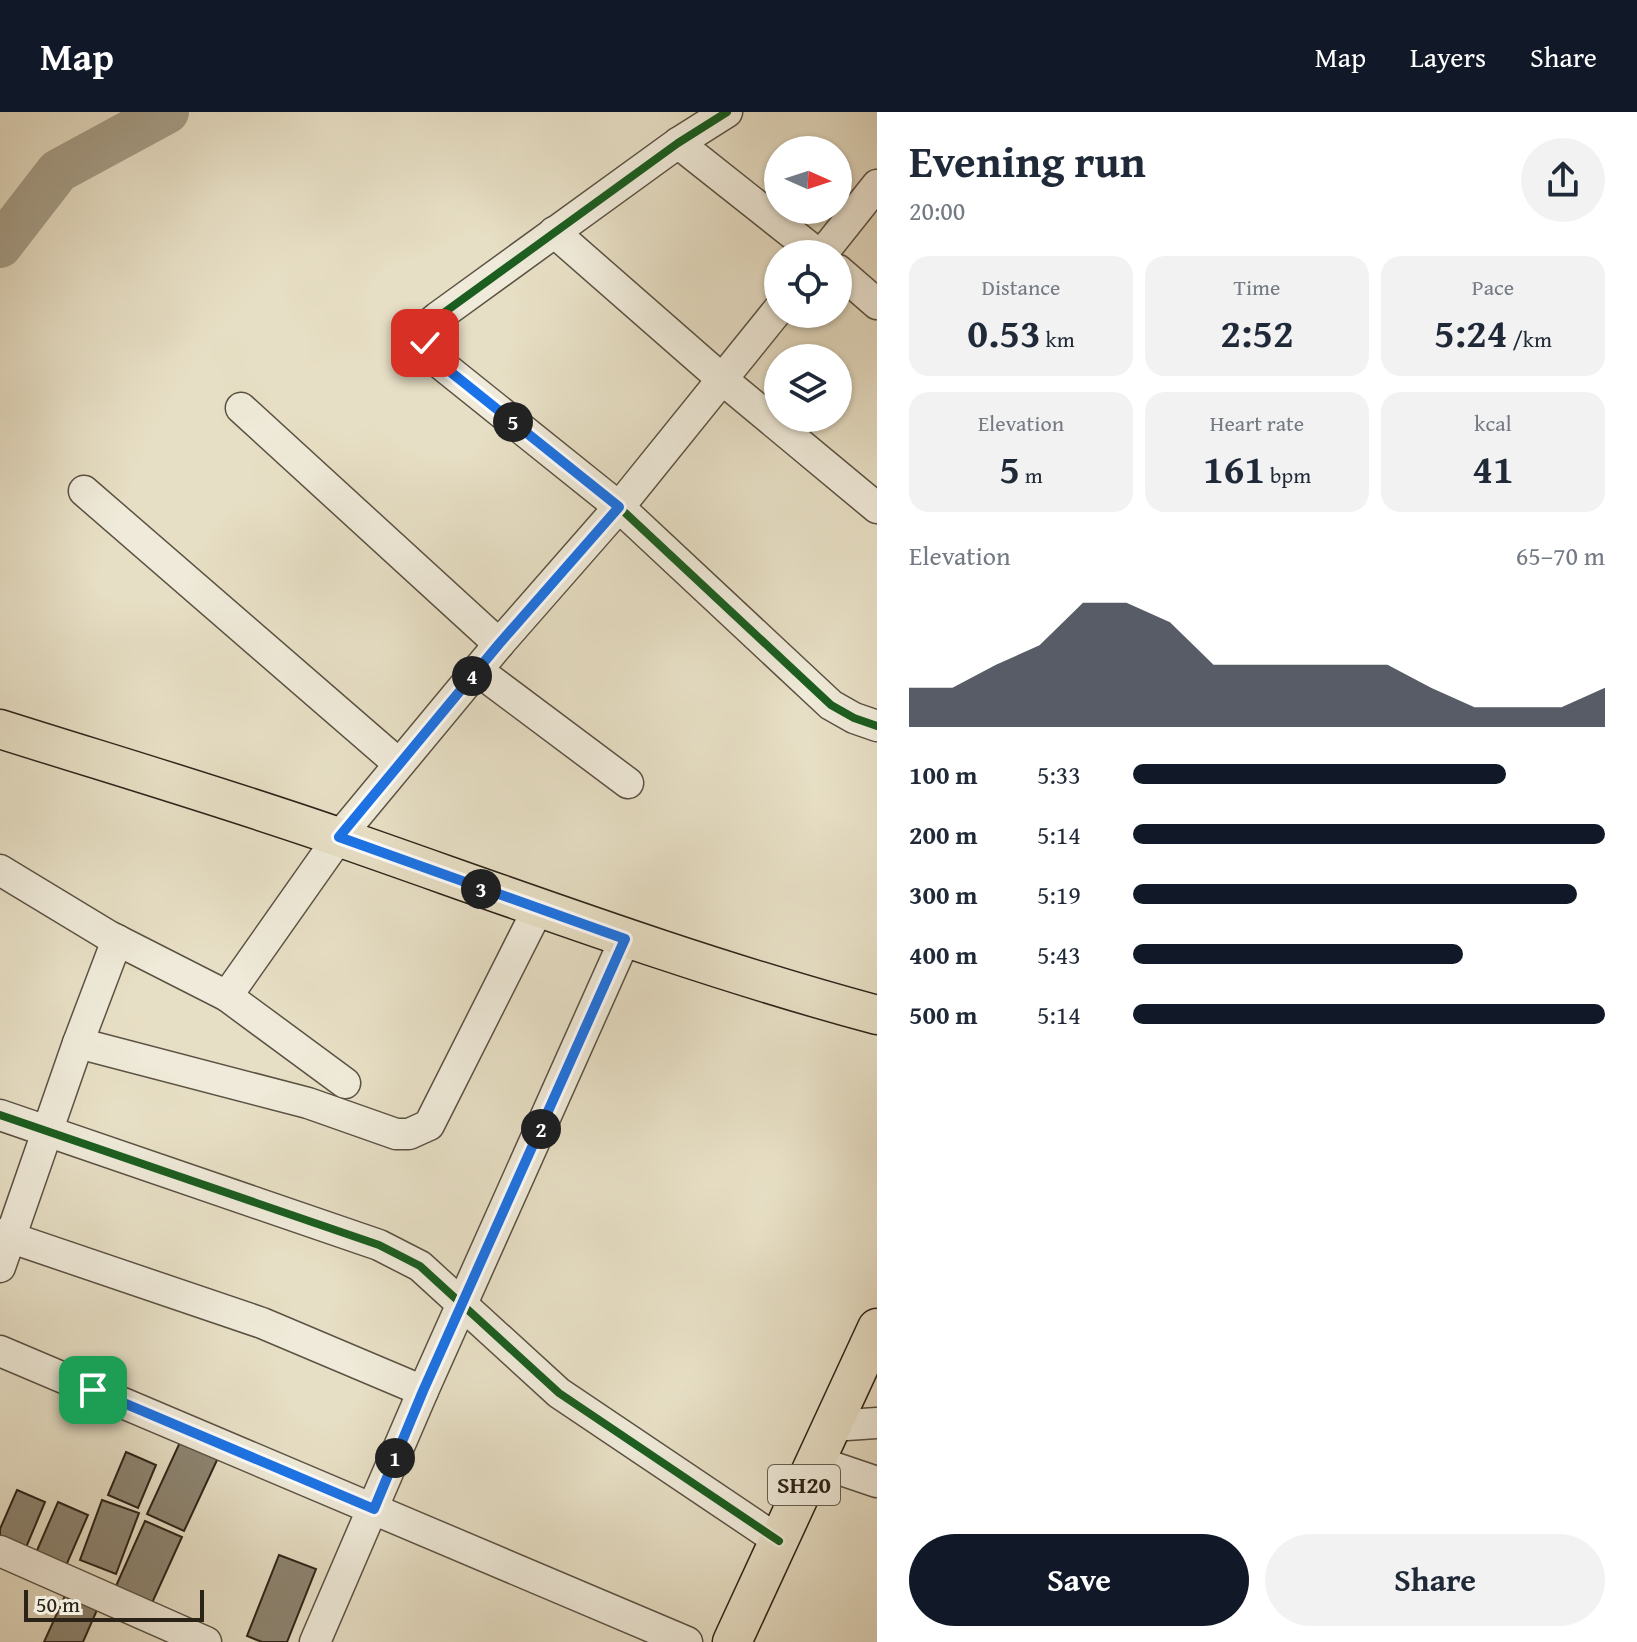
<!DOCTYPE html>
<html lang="en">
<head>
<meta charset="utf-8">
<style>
	body { margin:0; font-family:"Gentium Book Plus",serif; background:#f2f2f3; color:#1f2937; height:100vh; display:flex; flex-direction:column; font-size:30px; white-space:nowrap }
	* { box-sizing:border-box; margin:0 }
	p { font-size:26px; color:#747a83 }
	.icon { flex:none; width:44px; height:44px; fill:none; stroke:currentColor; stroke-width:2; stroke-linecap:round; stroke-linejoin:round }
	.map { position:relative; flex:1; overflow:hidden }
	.sheet { display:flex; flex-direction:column; background:#fff; width:760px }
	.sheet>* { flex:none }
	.needle { width:52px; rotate:93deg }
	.fabs { position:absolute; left:764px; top:24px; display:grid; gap:16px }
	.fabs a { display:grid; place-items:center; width:88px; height:88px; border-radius:50%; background:#fff; box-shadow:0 2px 6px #0004; font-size:40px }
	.scale { position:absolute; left:24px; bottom:20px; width:180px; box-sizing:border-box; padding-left:8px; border:4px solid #2c2318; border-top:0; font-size:22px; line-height:28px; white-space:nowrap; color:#2c2318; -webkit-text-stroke:6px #efead9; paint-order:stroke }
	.pin { position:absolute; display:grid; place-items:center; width:68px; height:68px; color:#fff; margin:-34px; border-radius:16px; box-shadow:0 4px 12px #0006 }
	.km { position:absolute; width:40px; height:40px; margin:-20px; border-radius:50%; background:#222; color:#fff; font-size:22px; line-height:40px; text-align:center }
	.round { display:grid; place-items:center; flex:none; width:84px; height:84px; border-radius:42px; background:#f2f2f3 }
	.summary { display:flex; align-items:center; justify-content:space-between; height:136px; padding:0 32px }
	h1 { font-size:44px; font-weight:700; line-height:60px }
	.metrics { display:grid; grid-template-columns:repeat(3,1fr); gap:12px; height:136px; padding:8px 32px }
	.metrics div { display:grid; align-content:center; border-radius:20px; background:#f2f2f3; text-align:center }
	.metrics b { font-size:40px; font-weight:700 }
	.metrics small { font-size:22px; font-weight:400 }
	.metrics p { font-size:22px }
	.chart { height:224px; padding:16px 32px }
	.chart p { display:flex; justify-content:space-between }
	.chart svg { width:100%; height:144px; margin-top:8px; fill:#111827; opacity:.7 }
	.cta { display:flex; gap:16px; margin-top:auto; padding:16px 32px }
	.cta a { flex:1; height:92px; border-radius:48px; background:#111827; color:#fff; font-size:32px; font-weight:700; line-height:92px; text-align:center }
	.cta a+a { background:#f2f2f3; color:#1f2937 }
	ul { padding:0 32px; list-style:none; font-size:26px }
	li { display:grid; grid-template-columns:128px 96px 1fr; align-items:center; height:60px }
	li i { height:20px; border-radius:10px; background:#111827 }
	header { display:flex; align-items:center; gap:48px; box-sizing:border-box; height:112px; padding:0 40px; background:#111827; color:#fff }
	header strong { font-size:38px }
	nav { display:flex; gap:44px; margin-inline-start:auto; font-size:28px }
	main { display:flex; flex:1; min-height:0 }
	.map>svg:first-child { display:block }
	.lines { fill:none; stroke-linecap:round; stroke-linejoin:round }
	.river { stroke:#a79f8a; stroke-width:44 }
	.building { fill:#8d8572; stroke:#2c2318; stroke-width:2 }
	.minor-casing { stroke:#5b5243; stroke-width:33 }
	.major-casing { stroke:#2c2318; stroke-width:41 }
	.minor { stroke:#efead9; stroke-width:30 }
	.major { stroke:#e7dfc5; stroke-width:38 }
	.cycleway-casing { stroke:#efead9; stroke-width:13 }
	.cycleway { stroke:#1b5e20; stroke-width:8 }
	.route-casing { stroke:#fff; stroke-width:16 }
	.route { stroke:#1a73e8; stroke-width:10 }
	.labels { text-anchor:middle; stroke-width:6; stroke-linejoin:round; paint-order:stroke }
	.shield { fill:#efead9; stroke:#665f52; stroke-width:2 }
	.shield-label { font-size:24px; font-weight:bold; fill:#2c2318 }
</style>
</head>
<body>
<header>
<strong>Map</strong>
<nav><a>Map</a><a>Layers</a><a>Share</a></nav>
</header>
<main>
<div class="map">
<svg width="877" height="1530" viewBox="0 0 877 1530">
	<rect width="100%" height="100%" fill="#e7dfc5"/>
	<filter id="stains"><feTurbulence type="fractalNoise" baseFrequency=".0025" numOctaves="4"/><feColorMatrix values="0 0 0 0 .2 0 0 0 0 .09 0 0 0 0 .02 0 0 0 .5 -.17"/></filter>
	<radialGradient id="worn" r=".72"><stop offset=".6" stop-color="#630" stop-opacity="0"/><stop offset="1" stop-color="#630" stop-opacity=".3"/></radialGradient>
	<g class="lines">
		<path class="river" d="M0,134L58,59L167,0"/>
	</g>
	<g class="building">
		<path d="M181,1328L218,1346L184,1419L147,1402Z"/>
		<path d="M126,1340L156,1353L138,1396L108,1383Z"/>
		<path d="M17,1378L45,1390L25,1438L0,1427V1417Z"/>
		<path d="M102,1388L139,1401L116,1462L80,1448Z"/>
		<path d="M58,1390L88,1403L65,1456L35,1443Z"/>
		<path d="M145,1409L182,1425L152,1491L116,1474Z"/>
		<path d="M279,1443L316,1457L287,1530H262L247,1524Z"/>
		<path d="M68,1477L100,1491L83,1530H44Z"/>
	</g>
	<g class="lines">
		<defs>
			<g id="minor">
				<path d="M727,0L678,31L438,205L426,215L425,231L432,245L619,395L831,593L854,606L877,614"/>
				<path d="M678,31L818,142"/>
				<path d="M554,120L723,268L877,396"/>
				<path d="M822,142L877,73"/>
				<path d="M838,158L877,192"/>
				<path d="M241,296L499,532"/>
				<path d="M84,379L399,652"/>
				<path d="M477,558L628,671"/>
				<path d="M0,758L109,824L227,884L345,971"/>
				<path d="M227,884L339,725L499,532L619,395L778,198"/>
				<path d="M78,931L308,991L396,1022H409L429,1013L538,797"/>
				<path d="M0,1003L379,1133L420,1154L559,1281L779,1429"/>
				<path d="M0,1122L262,1211L423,1279"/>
				<path d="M0,1155L78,931L117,828"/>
				<path d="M0,1239L687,1530"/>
				<path d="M832,1314L877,1311"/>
				<path d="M815,1349L877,1370"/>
				<path d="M0,1439L206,1530"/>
				<path d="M315,1530L423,1279L625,827"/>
			</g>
			<g id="major">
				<path d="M0,617C114,653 229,687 341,726C519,788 695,854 877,903"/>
				<path d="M732,1530L877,1216"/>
			</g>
		</defs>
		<use href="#minor" class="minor-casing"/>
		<use href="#major" class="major-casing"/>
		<use href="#minor" class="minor"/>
		<use href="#major" class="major"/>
		<defs>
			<g id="cycleway">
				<path d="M727,0L678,31L438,205L426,215L425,231L432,245L619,395L831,593L854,606L877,614"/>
				<path d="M0,1003L379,1133L420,1154L559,1281L779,1429"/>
			</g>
		</defs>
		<use href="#cycleway" class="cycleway-casing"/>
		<use href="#cycleway" class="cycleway"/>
	</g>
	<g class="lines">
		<defs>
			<path id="route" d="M93,1278L374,1397L423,1279L625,827L339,725L499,532L619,395L432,245L425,231"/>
		</defs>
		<use href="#route" class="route-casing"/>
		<use href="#route" class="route"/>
	</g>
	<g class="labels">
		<rect class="shield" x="768" y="1353" width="72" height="40" rx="6"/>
		<g class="shield-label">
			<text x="804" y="1381">SH20</text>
		</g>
	</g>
	<rect width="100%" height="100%" filter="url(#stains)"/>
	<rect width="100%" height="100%" fill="url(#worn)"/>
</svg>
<div class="fabs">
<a><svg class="needle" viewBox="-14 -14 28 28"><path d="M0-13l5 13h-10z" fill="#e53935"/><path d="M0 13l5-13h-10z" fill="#747a83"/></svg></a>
<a><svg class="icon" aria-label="locate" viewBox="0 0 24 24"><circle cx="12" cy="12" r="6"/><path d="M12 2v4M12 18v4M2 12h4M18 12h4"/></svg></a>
<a><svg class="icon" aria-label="layers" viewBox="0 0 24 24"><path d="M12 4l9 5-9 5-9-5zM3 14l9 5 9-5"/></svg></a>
</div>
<div class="scale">50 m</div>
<div class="pin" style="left:93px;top:1278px;background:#1e9e55"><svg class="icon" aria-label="arrive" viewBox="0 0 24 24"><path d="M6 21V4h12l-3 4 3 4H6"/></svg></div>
<div class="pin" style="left:425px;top:231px;background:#d93025"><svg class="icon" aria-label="check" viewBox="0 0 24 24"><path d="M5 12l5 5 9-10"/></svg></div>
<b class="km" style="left:395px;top:1346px">1</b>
<b class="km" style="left:541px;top:1017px">2</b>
<b class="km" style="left:481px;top:777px">3</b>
<b class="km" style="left:472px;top:564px">4</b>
<b class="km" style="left:513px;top:310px">5</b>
</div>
<section class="sheet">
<div class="summary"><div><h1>Evening run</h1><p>20:00</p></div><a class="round"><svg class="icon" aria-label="share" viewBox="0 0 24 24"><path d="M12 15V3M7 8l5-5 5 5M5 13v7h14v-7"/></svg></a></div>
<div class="metrics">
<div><p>Distance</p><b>0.53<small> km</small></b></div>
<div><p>Time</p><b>2:52</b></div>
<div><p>Pace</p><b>5:24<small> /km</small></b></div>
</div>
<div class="metrics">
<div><p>Elevation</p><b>5<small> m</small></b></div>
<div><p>Heart rate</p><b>161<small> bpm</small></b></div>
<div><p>kcal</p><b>41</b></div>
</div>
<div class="chart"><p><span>Elevation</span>65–70 m</p>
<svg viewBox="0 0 160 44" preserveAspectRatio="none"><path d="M0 44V32L10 32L20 25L30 19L40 6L50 6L60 12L70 25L80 25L90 25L100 25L110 25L120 32L130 38L140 38L150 38L160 32V44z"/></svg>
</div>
<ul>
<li><b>100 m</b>5:33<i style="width:79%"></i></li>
<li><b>200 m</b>5:14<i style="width:100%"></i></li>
<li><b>300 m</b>5:19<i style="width:94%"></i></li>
<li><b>400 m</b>5:43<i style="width:70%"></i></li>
<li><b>500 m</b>5:14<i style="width:100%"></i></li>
</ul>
<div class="cta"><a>Save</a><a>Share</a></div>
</section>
</main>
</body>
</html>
